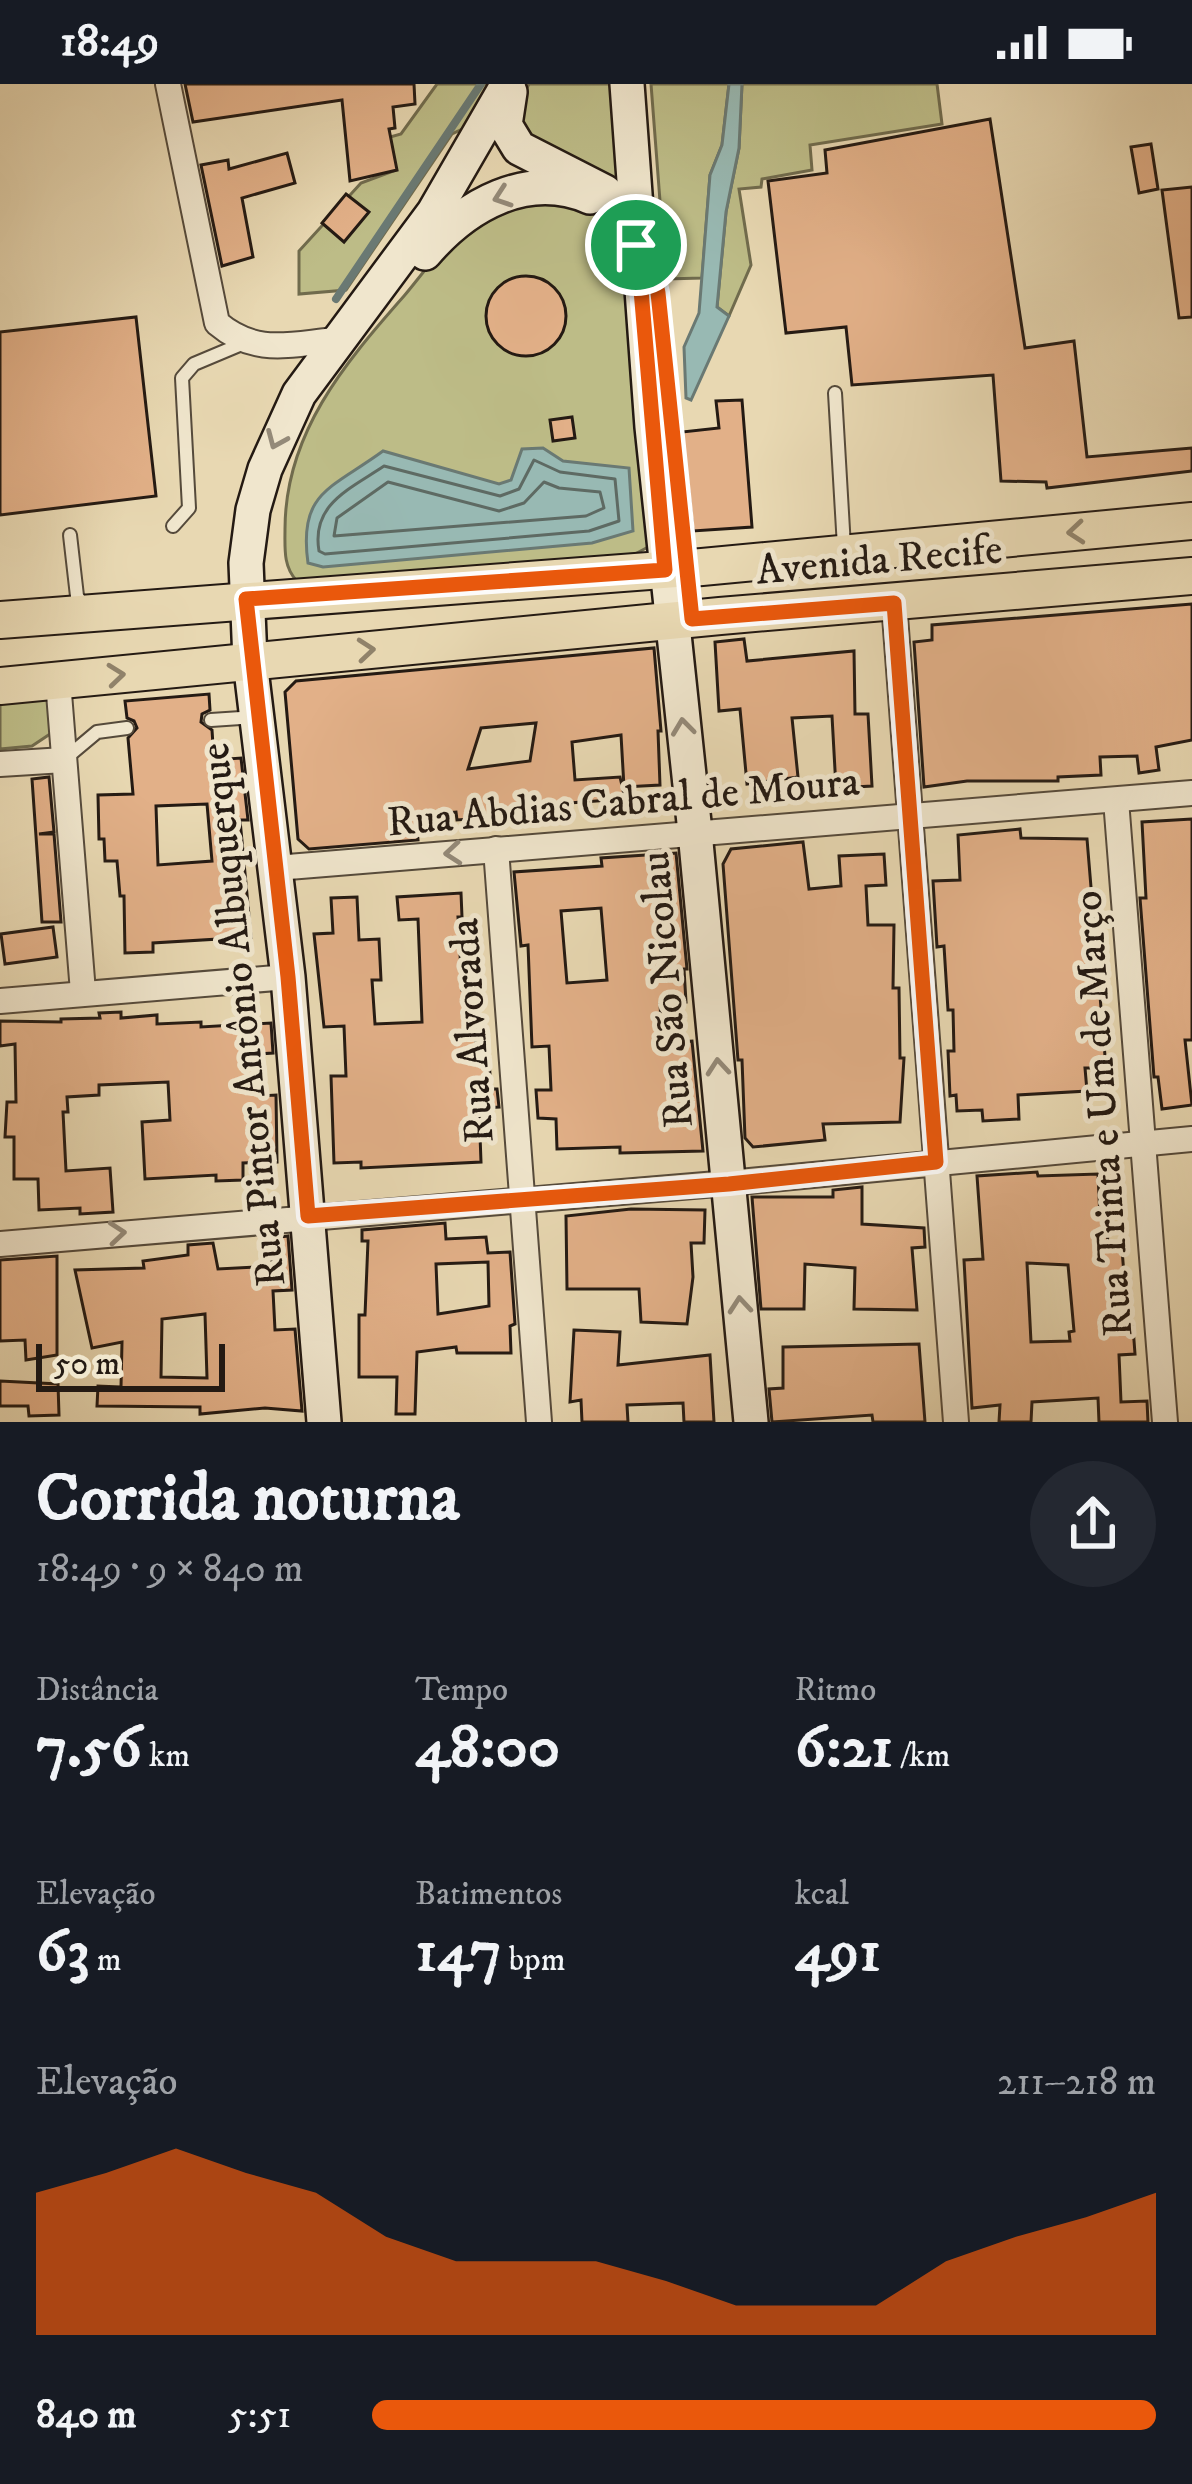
<!DOCTYPE html>
<html lang="pt">
<head>
<meta charset="utf-8">
<style>
	body { margin:0; font-family:"IM FELL DW Pica",serif; background:#242831; color:#f1f3f6; height:100vh; display:flex; flex-direction:column; font-size:45px; white-space:nowrap }
	* { box-sizing:border-box; margin:0 }
	p { font-size:39px; color:#9ea1a6 }
	.icon { flex:none; width:66px; height:66px; fill:none; stroke:currentColor; stroke-width:2; stroke-linecap:round; stroke-linejoin:round }
	.map { position:relative; height:1338px; overflow:hidden }
	.sheet { display:flex; flex-direction:column; background:#171b24; flex:1 }
	.sheet>* { flex:none }
	.scale { position:absolute; left:36px; bottom:30px; width:189px; box-sizing:border-box; padding-left:12px; border:6px solid #241a13; border-top:0; font-size:33px; line-height:42px; white-space:nowrap; color:#241a13; -webkit-text-stroke:9px #f0e6cd; paint-order:stroke }
	.pin { position:absolute; display:grid; place-items:center; width:102px; height:102px; color:#fff; margin:-51px; border:6px solid #fff; border-radius:50%; box-shadow:0 3px 12px #0007 }
	.round { display:grid; place-items:center; flex:none; width:126px; height:126px; border-radius:63px; background:#242831 }
	.overview { display:flex; align-items:center; justify-content:space-between; height:204px; padding:0 36px }
	h1 { font-size:66px; font-weight:800; line-height:90px }
	.metrics { display:grid; grid-template-columns:repeat(3,1fr); gap:18px; height:204px; padding:12px 36px }
	.metrics div { display:grid; align-content:center }
	.metrics b { font-size:60px; font-weight:800 }
	.metrics small { font-size:33px; font-weight:400 }
	.metrics p { font-size:33px }
	.chart { height:336px; padding:24px 36px }
	.chart p { display:flex; justify-content:space-between }
	.chart svg { width:100%; height:216px; margin-top:12px; fill:#ea580c; opacity:.7 }
	ul { padding:0 36px; list-style:none; font-size:39px }
	li { display:grid; grid-template-columns:192px 144px 1fr; align-items:center; height:90px }
	li i { height:30px; border-radius:15px; background:#ea580c }
	.status { display:flex; justify-content:space-between; align-items:center; height:84px; padding:0 60px; background:#171b24; direction:ltr }
	.status svg { height:33px; fill:currentColor }
	.map>svg:first-child { display:block }
	.green { fill:#bdbc87; stroke:#706b4d; stroke-width:3 }
	.water { fill:#98b9b3; stroke:#6a7973; stroke-width:3 }
	.lines { fill:none; stroke-linecap:round; stroke-linejoin:round }
	.shore { stroke:#5e6a63; stroke-width:3 }
	.stream { stroke:#6a7973; stroke-width:8 }
	.building { fill:#e2b088; stroke:#241a13; stroke-width:3; fill-rule:evenodd }
	.service-casing { stroke:#554a3b; stroke-width:16 }
	.minor-casing { stroke:#554a3b; stroke-width:28 }
	.secondary-casing { stroke:#241a13; stroke-width:38 }
	.primary-casing { stroke:#241a13; stroke-width:40 }
	.service { stroke:#f0e6cd; stroke-width:12 }
	.minor { stroke:#f0e6cd; stroke-width:24 }
	.secondary { stroke:#f0e6cd; stroke-width:33 }
	.primary { stroke:#e8d8b2; stroke-width:36 }
	.oneway { stroke:#948a79 }
	.oneway2 { stroke:#90826a }
	.route-casing { stroke:#fff; stroke-width:24 }
	.route { stroke:#ea580c; stroke-width:15 }
	.labels { text-anchor:middle; stroke-width:10; stroke-linejoin:round; paint-order:stroke }
	.street-label { font-size:42px; fill:#241a13; stroke:#f0e6cd }
</style>
</head>
<body>
<div class="status"><b>18:49</b><svg viewBox="0 0 49 12"><path d="M0 12V9h3v3zM5 12V6h3v6zM10 12V3h3v9zM15 12V0h3v12zM26 1h20v11H26zM47 4h2v5h-2z"/></svg></div>
<div class="map">
<svg width="1192" height="1338" viewBox="0 0 1192 1338">
	<rect width="100%" height="100%" fill="#e8d8b2"/>
	<filter id="stains"><feTurbulence type="fractalNoise" baseFrequency=".00167" numOctaves="4"/><feColorMatrix values="0 0 0 0 .2 0 0 0 0 .09 0 0 0 0 .02 0 0 0 .5 -.17"/></filter>
	<radialGradient id="worn" r=".72"><stop offset=".6" stop-color="#630" stop-opacity="0"/><stop offset="1" stop-color="#630" stop-opacity=".3"/></radialGradient>
	<g class="green">
		<path d="M437,0H497L475,39L452,50L346,206L299,210V167L361,99L396,86L390,53L401,50Z"/>
		<path d="M529,0H623L629,116L527,59L512,31Z"/>
		<path d="M651,0H729L722,61L710,91L702,194L666,195Z"/>
		<path d="M742,0H937L942,40L810,61L812,86L762,95L761,103L739,105L751,181L729,232L717,223L726,128L739,64Z"/>
		<path d="M514,115C581,122 606,114 630,186L650,462L635,470L297,497C283,483 285,464 285,445C285,350 344,280 404,212C421,192 438,167 459,150C476,137 496,126 514,115Z"/>
		<path d="M0,610L47,614L53,648L32,662L0,665Z"/>
	</g>
	<g class="water">
		<path d="M729,0H742L739,64L726,128L717,223L729,232L691,316L686,314L684,263L699,229L710,91L722,61Z"/>
		<path d="M543,364L563,377L629,384L633,447L592,459L323,483L308,479C298,408 331,405 383,367L499,400L511,396L522,365Z"/>
	</g>
	<g class="lines">
		<g class="shore">
			<path d="M534,376L560,388L615,395L619,437L589,447L325,470L319,467C311,420 350,405 384,382L500,412L519,405Z"/>
			<path d="M388,398L499,427L524,419L544,398L559,404L600,408L604,424L586,432L334,452L337,434Z"/>
		</g>
		<path class="stream" d="M336,215L481,0"/>
	</g>
	<g class="building">
		<path d="M185,0H414L415,20L393,23L395,44L389,45L397,86L350,97L342,16L193,38Z"/>
		<path d="M990,35L1025,264L1074,257L1087,373L1192,364V387L1047,404L1046,398L1001,397L993,291L852,301L846,243L786,249L768,97L827,89L825,66Z"/>
		<path d="M1151,60L1158,105L1139,109L1131,63Z"/>
		<path d="M287,69L295,99L242,114L253,173L222,182L201,81L228,76L229,85Z"/>
		<path d="M1192,103V233L1179,234L1162,106Z"/>
		<path d="M346,110L369,128L344,158L322,139Z"/>
		<circle cx="526" cy="232" r="40"/>
		<path d="M136,233L156,412L0,431V248Z"/>
		<path d="M742,316L752,443L693,447L682,348L719,344L716,317Z"/>
		<path d="M572,333L575,354L553,357L550,336Z"/>
		<path d="M1192,520V656L1156,663L1159,686L1139,689L1137,672L1100,673L1101,691L1058,693V697H967L924,703L914,558L932,556V541Z"/>
		<path d="M744,555L747,577L854,567L855,630H868L872,702L836,704L832,632L792,634L798,693L747,700L740,625L719,627L715,558Z"/>
		<path d="M654,564L661,647H658L660,701L624,703L621,651L572,658L575,696L620,693L625,715L556,720L557,726L483,734L457,736L456,728L416,731L418,756L309,765L298,755L285,608L296,597ZM536,639L530,677L468,685L481,644Z"/>
		<path d="M209,610L210,626L202,630L201,638L212,646L214,676L241,674L248,736H240L251,853L153,859V868L125,869L124,812H120L117,777H105L104,755H99L98,711L133,710L128,654L137,644L134,637L127,634L125,617ZM207,720L212,777L158,781L156,722Z"/>
		<path d="M49,693L54,748L39,750H54L61,838H42L32,695Z"/>
		<path d="M1192,735V956H1185L1192,1021L1162,1025L1158,993H1154L1140,814H1146L1142,738Z"/>
		<path d="M1020,745L1021,754L1087,755L1106,984H1085L1087,1007L1018,1011L1019,1035L983,1037L982,1026L957,1027L956,1011L950,1012L948,967H954L953,926H948L944,862L937,863L933,797L960,796L958,751Z"/>
		<path d="M803,758L809,805L841,802L839,772L884,770L886,801L866,802L868,841H894L893,904H899L900,974H904L900,1038L823,1040L825,1056L753,1063L745,1054L742,976H738L723,780L731,765Z"/>
		<path d="M676,769L687,885H684L686,918L660,919L662,959L692,957L703,1067L620,1069V1063L557,1065L556,1035L538,1034L536,1006H551L549,962L532,963L528,861L521,862L514,788L602,782L601,774ZM601,824L607,896L567,899L561,827Z"/>
		<path d="M461,809L462,833H458L462,906H467L469,944H475L477,976H489L491,1005H497L499,1023L479,1024L481,1078L361,1084V1078L334,1079L331,992H346L344,942L324,943L314,850L333,849L331,814L357,813L359,856L379,855L381,896H372L375,940L422,938L418,835L399,836L397,813Z"/>
		<path d="M53,843L57,873L5,880L1,850Z"/>
		<path d="M121,928V934L157,931V940L201,938V943L271,939L273,969L258,970L260,1012L276,1011L277,1078L243,1079V1096L216,1097V1091L145,1095L142,1038L170,1036L168,998L99,1001V1011L67,1013L68,1028H63L66,1087L110,1084L113,1128L80,1130V1124L39,1126L38,1095H14V1053H5L7,1018H16L15,960L0,962V937L61,938V935L100,934L99,929Z"/>
		<path d="M1037,1088L1038,1092L1098,1090L1100,1134H1107L1108,1166L1122,1165L1125,1204L1110,1205L1113,1244L1133,1243L1135,1270L1119,1271L1121,1318L1147,1317L1148,1338H1099L1098,1314L1032,1318L1031,1338H999L1000,1321L972,1324L964,1176L983,1175L977,1092ZM1027,1179L1068,1181L1074,1247L1069,1248L1070,1257L1031,1258Z"/>
		<path d="M862,1103V1140L924,1144L925,1163L912,1164L917,1226L854,1225L855,1184L805,1180L804,1225H761L752,1113H833V1106Z"/>
		<path d="M631,1125L705,1126L704,1159H691L693,1193L687,1240L641,1238L639,1205H567L566,1132Z"/>
		<path d="M445,1139L446,1155L486,1153L488,1169L510,1168L515,1240L510,1242L511,1269H457L456,1263L417,1268L415,1330H396L397,1293H359V1231H365L368,1157H362V1146ZM488,1178L489,1222L438,1230L436,1180Z"/>
		<path d="M288,1152L292,1206L273,1207L275,1246L295,1245L302,1327L265,1324L200,1330V1323L97,1322L98,1302L121,1303L122,1258L92,1264L75,1186L144,1184L143,1177L188,1171V1161L213,1159L218,1185L272,1182V1154ZM205,1230L207,1294L161,1293L162,1235Z"/>
		<path d="M57,1172V1271L26,1276L25,1256L0,1257V1176Z"/>
		<path d="M574,1246L620,1248L618,1281L710,1271L714,1338H684L683,1319L627,1321L628,1338H582L581,1316L570,1318Z"/>
		<path d="M919,1260L925,1338H873L872,1331L772,1338L769,1305L783,1304V1263Z"/>
		<path d="M0,1297L58,1300L59,1331L29,1332L28,1322H0Z"/>
	</g>
	<g class="lines">
		<defs>
			<g id="service">
				<path d="M835,309L844,463"/>
				<path d="M173,442L189,424L182,294L194,280L244,259"/>
				<path d="M70,451L77,512L83,521"/>
				<path d="M211,636L256,633"/>
				<path d="M66,674L97,648L127,644"/>
			</g>
			<g id="minor">
				<path d="M168,0L217,239C256,272 289,260 336,256"/>
				<path d="M894,519L956,1338"/>
				<path d="M58,597L83,908"/>
				<path d="M0,680L64,676"/>
				<path d="M1116,716L1165,1338"/>
				<path d="M496,765L539,1338"/>
				<path d="M276,784L1192,709"/>
				<path d="M0,917L288,893"/>
				<path d="M0,1160L729,1099L1192,1055"/>
			</g>
			<g id="secondary">
				<path d="M627,0L652,343L695,748L751,1338"/>
				<path d="M510,8L505,41L519,64L605,108L638,142"/>
				<path d="M425,169C466,121 527,86 590,113"/>
				<path d="M324,1338L288,893L250,577L246,479L253,426L265,385L299,310L434,128L508,0"/>
			</g>
			<g id="primary">
				<path d="M0,536L702,483L1192,437"/>
				<path d="M0,602L720,532L1192,492"/>
			</g>
		</defs>
		<use href="#service" class="service-casing"/>
		<use href="#minor" class="minor-casing"/>
		<use href="#secondary" class="secondary-casing"/>
		<use href="#primary" class="primary-casing"/>
		<use href="#service" class="service"/>
		<use href="#minor" class="minor"/>
		<use href="#secondary" class="secondary"/>
		<use href="#primary" class="primary"/>
	</g>
	<defs><path id="oneway-chevron" d="M-2-3.5L2.5 0L-2 3.5" fill="none" stroke-width="1.6" stroke-linecap="round" stroke-linejoin="round" transform="scale(3)"/></defs>
	<g class="oneway">
		<use href="#oneway-chevron" transform="translate(502 113) rotate(161)"/>
		<use href="#oneway-chevron" transform="translate(276 356) rotate(113)"/>
		<use href="#oneway-chevron" transform="translate(683 643) rotate(-97)"/>
		<use href="#oneway-chevron" transform="translate(453 769) rotate(175)"/>
		<use href="#oneway-chevron" transform="translate(718 983) rotate(-95)"/>
		<use href="#oneway-chevron" transform="translate(117 1149) rotate(-5)"/>
		<use href="#oneway-chevron" transform="translate(740 1221) rotate(-95)"/>
	</g>
	<g class="oneway2">
		<use href="#oneway-chevron" transform="translate(1076 448) rotate(175)"/>
		<use href="#oneway-chevron" transform="translate(366 566) rotate(-5)"/>
		<use href="#oneway-chevron" transform="translate(116 591) rotate(-6)"/>
	</g>
	<g class="lines">
		<defs>
			<path id="route" d="M635,136L646,157L658,209L692,535L894,519L936,1078L729,1100L308,1132L288,893L246,515L665,486Z"/>
		</defs>
		<use href="#route" class="route-casing"/>
		<use href="#route" class="route"/>
	</g>
	<g class="labels">
		<g class="street-label">
			<text transform="translate(879 474) rotate(-5)" y="15">Avenida Recife</text>
			<text transform="translate(623 716) rotate(-5)" y="15">Rua Abdias Cabral de Moura</text>
			<text transform="translate(665 906) rotate(-95)" y="15">Rua São Nicolau</text>
			<text transform="translate(241 931) rotate(-96)" y="15">Rua Pintor Antônio Albuquerque</text>
			<text transform="translate(470 947) rotate(-94)" y="15">Rua Alvorada</text>
			<text transform="translate(1101 1030) rotate(-94)" y="15">Rua Trinta e Um de Março</text>
		</g>
	</g>
	<rect width="100%" height="100%" filter="url(#stains)"/>
	<rect width="100%" height="100%" fill="url(#worn)"/>
</svg>
<div class="scale">50 m</div>
<div class="pin" style="left:636px;top:161px;background:#1e9e55"><svg class="icon" aria-label="arrive" viewBox="0 0 24 24"><path d="M6 21V4h12l-3 4 3 4H6"/></svg></div>
</div>
<section class="sheet">
<div class="overview"><div><h1>Corrida noturna</h1><p>18:49 · 9 × 840 m</p></div><a class="round"><svg class="icon" aria-label="share" viewBox="0 0 24 24"><path d="M12 15V3M7 8l5-5 5 5M5 13v7h14v-7"/></svg></a></div>
<div class="metrics">
<div><p>Distância</p><b>7.56<small> km</small></b></div>
<div><p>Tempo</p><b>48:00</b></div>
<div><p>Ritmo</p><b>6:21<small> /km</small></b></div>
</div>
<div class="metrics">
<div><p>Elevação</p><b>63<small> m</small></b></div>
<div><p>Batimentos</p><b>147<small> bpm</small></b></div>
<div><p>kcal</p><b>491</b></div>
</div>
<div class="chart"><p><span>Elevação</span>211–218 m</p>
<svg viewBox="0 0 160 44" preserveAspectRatio="none"><path d="M0 44V15L10 11L20 6L30 11L40 15L50 24L60 29L70 29L80 29L90 33L100 38L110 38L120 38L130 29L140 24L150 20L160 15V44z"/></svg>
</div>
<ul>
<li><b>840 m</b>5:51<i style="width:100%"></i></li>
</ul>
</section>
</body>
</html>
